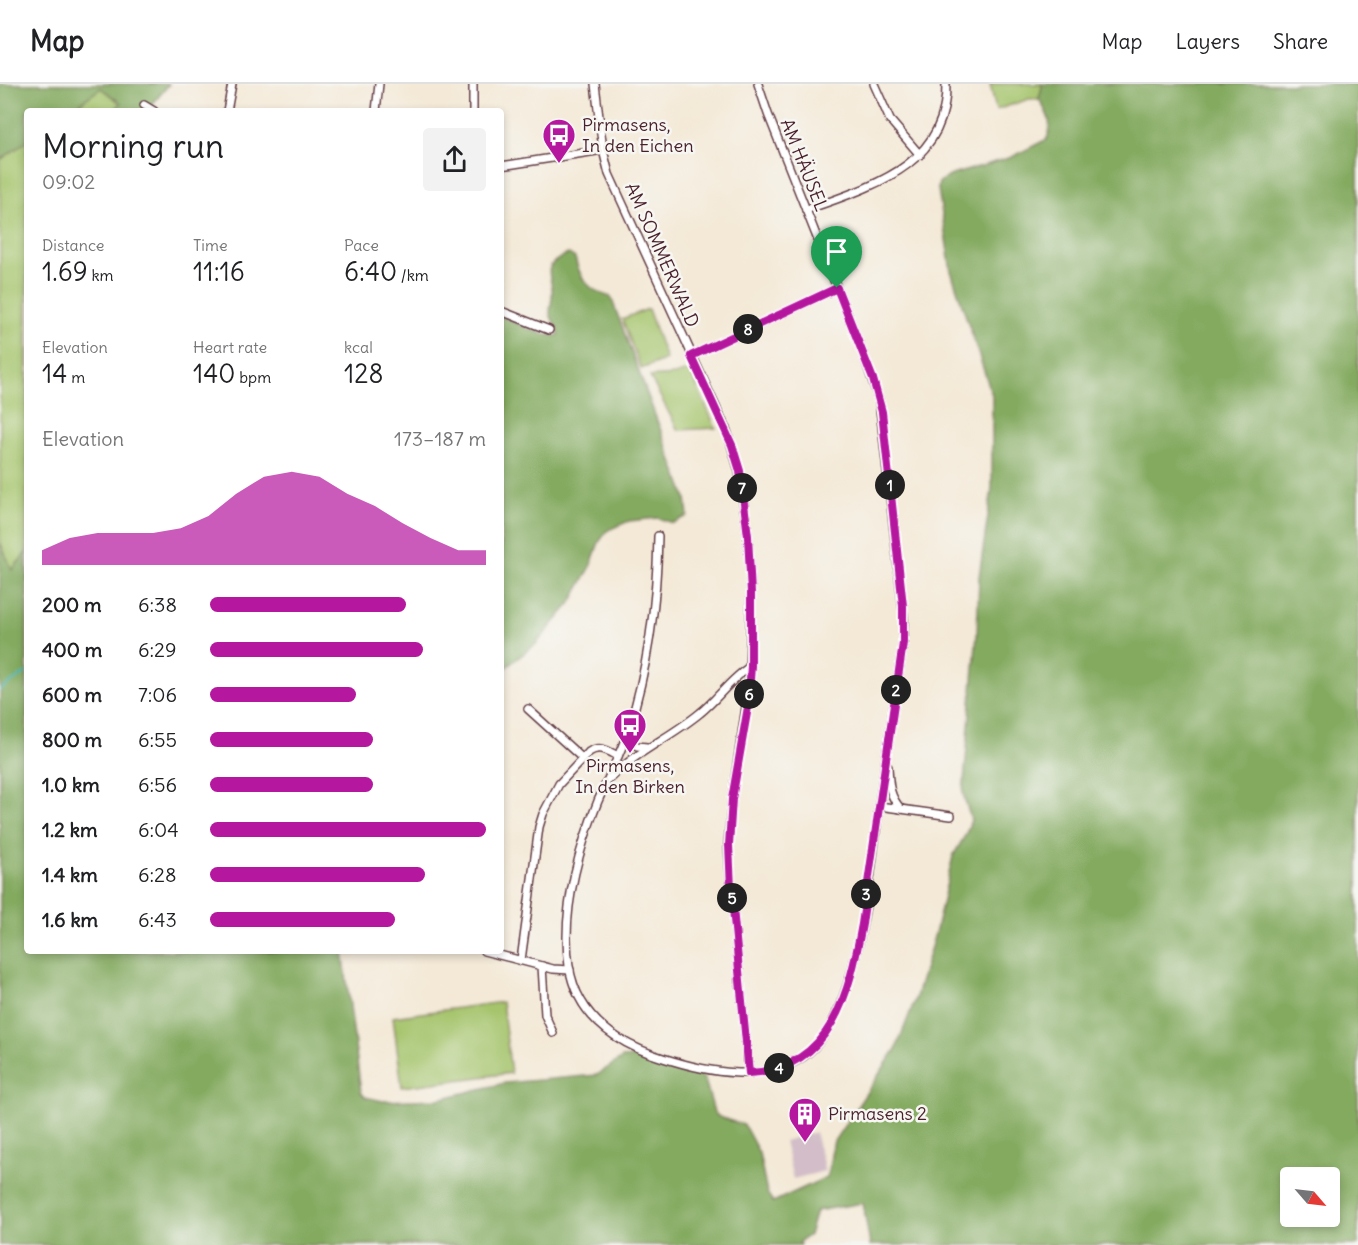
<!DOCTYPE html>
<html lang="en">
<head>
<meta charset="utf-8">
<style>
	body { margin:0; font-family:Delius,sans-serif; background:#f2f2f2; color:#202124; height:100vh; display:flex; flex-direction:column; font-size:22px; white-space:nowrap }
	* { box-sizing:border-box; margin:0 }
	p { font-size:20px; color:#757577 }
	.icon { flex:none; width:33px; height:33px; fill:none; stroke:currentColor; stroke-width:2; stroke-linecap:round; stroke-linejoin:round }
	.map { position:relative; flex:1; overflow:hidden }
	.sheet { position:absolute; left:24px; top:24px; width:480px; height:846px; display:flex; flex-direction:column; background:#fff; border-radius:6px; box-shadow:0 3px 9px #0003 }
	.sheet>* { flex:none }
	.needle { width:39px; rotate:118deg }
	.fabs { position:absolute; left:1280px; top:1083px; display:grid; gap:12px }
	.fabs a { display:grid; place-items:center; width:60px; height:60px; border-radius:6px; background:#fff; box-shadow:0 3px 9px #0003; font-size:30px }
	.pin { position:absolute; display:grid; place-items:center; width:51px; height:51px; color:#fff; margin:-62px -26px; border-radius:50% 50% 50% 0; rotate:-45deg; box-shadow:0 0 6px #0007 }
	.pin .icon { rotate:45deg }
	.km { position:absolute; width:30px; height:30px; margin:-15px; border-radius:50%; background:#222; color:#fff; font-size:16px; line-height:30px; text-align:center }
	.round { display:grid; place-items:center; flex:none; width:63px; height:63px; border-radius:6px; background:#f2f2f2 }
	.head { display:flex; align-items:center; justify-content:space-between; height:102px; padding:0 18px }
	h1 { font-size:33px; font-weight:600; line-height:45px }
	.figures { display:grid; grid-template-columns:repeat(3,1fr); gap:9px; height:102px; padding:6px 18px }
	.figures div { display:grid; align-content:center }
	.figures b { font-size:26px; font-weight:600 }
	.figures small { font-size:16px; font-weight:400 }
	.figures p { font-size:16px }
	.chart { height:168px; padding:12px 18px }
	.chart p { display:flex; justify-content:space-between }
	.chart svg { width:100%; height:108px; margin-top:6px; fill:#b5179e; opacity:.7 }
	ul { padding:0 18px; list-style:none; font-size:20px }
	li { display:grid; grid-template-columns:96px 72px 1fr; align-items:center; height:45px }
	li i { height:15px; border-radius:8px; background:#b5179e }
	header { display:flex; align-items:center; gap:36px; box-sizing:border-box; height:84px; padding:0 30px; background:#fff; border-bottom:2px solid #e0e0e0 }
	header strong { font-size:28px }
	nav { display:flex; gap:33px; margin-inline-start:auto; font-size:21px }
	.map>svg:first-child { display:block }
	.industrial { fill:#d2bdc8 }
	.green { fill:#a5c46c; stroke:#78724c; stroke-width:1.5 }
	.forest { fill:#84aa60; stroke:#676446; stroke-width:1.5; fill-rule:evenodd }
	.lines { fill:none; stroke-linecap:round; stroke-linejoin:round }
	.stream { stroke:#4bbac0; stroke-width:2 }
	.minor-casing { stroke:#643d45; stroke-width:10 }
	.minor { stroke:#fff; stroke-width:7 }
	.route-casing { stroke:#fff; stroke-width:12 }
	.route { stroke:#b5179e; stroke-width:8 }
	.labels { text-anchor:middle; stroke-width:5; stroke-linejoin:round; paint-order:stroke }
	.poi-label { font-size:18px; fill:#4a1f2b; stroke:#f6f6f2; text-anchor:start }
	.street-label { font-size:18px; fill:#4a1f2b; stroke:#f6f6f2 }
</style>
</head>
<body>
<header>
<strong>Map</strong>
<nav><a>Map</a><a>Layers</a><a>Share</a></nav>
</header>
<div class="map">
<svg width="1358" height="1161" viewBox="0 0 1358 1161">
	<rect width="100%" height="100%" fill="#f6f6f2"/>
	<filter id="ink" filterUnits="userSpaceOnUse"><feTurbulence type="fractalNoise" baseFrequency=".0167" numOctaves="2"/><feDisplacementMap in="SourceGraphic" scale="12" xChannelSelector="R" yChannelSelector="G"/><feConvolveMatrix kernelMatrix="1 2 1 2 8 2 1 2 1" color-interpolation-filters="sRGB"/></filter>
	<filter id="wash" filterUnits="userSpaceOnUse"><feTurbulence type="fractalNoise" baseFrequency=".008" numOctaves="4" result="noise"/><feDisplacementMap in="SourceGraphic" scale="24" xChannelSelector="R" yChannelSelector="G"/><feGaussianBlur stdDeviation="1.35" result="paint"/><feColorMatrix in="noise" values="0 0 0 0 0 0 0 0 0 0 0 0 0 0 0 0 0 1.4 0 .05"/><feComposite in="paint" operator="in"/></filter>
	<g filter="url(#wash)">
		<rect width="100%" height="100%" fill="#f4e9d7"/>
		<path class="industrial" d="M815,1048L825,1087L793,1095L784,1057Z"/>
		<g class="green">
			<path d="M990,0H1041L1042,3L1039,15H1029L996,26Z"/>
			<path d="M101,4L121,20L114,27H69Z"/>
			<path d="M27,57V468L12,486L0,458V76Z"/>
			<path d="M648,225L666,275L641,285L622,235Z"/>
			<path d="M690,286V287L716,344L678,346L650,293L675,291Z"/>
			<path d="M502,918L511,989L402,1003L393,933Z"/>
		</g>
		<g class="forest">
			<path d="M0,0H169L147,27H114L121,19L101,4L69,27H27V57L0,76Z"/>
			<path d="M1041,0H1358V1161H870L863,1119L816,1127L809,1151L799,1158L800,1161H0V458L12,486L27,468V867H343L361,1008L365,1013L383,1017L439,1015L505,999L597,991L622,974L635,973L697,989L705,996L714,1028L719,1033L744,1041L759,1069L767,1109L773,1118L827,1093C831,1080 830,1070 834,1057L896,965L916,913L936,846L953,772L966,750L971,736L963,709L977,550L979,493L992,404V311L951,187L938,105L939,98L952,91L1012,73L1047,55C1053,39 1048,30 1039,15L1042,3ZM1290,1094H1329V1132H1290Z"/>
			<path d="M569,170L575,174C580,195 589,207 611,213L686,414L688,432L673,439L658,434L629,437L608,446L599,458L590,484L570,520L536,560L501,587V232C515,238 545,255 559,251L558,244C543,225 554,225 552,205C551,193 544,184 557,176C561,173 564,171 569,170Z"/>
		</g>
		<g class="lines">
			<path class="stream" d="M0,606L27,588"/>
		</g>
	</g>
	<g filter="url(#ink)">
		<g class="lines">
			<defs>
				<g id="minor">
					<path d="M595,0L603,66L609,90L727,347L739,387L748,452L751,509L749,603L732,715L728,761L731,804L749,989"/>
					<path d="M874,0L890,36L920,71"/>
					<path d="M144,21L154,27"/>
					<path d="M227,27L232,0"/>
					<path d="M376,27L379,0"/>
					<path d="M473,27V0"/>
					<path d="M501,82L603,66"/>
					<path d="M806,126C869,103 948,83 946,0"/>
					<path d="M501,227L549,246"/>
					<path d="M691,272L837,204"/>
					<path d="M658,452C657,519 648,584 628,647C620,671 608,694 598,717C578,767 561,827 569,882C577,933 618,960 663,974C707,988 763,1000 804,972C861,932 871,781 880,715C888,663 895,611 903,559L904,535L879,316L864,272L768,30L758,0"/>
					<path d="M528,625L582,674"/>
					<path d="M626,653L637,662L647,663"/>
					<path d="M888,683C889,700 889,712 901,725"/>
					<path d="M610,694C637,667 671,653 700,629C718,615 731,594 751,582"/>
					<path d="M879,722L951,732"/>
					<path d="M484,867L553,885L570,886"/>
					<path d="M521,876L539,743L543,730L559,700L589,668C600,661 608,667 618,672"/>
					<path d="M542,882L545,931L553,949"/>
				</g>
			</defs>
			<use href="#minor" class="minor-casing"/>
			<use href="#minor" class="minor"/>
		</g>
	</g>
	<g class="lines" filter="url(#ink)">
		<defs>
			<path id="route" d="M837,204L873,295L882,328L903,522V559L862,840C850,907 832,986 749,989L731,804L729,761L732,715L748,623L751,582V509L748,452L740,387L732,361L691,272Z"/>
		</defs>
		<use href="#route" class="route-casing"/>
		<use href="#route" class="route"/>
	</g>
	<defs>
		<symbol id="bus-pin" viewBox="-11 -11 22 30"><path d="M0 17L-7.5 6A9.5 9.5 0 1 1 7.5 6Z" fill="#b5179e" stroke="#f6f6f2"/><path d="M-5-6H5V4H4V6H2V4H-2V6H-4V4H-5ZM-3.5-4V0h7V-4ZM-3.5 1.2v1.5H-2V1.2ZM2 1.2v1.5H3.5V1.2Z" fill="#fff"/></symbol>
		<symbol id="building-pin" viewBox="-11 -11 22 30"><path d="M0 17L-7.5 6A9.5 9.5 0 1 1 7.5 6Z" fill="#b5179e" stroke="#f6f6f2"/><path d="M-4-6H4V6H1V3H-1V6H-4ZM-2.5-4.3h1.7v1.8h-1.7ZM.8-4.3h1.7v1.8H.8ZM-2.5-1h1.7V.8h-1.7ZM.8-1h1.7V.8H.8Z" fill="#fff"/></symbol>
	</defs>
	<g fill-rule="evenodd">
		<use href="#bus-pin" x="540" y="32" width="38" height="52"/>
		<use href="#bus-pin" x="611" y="622" width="38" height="52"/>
		<use href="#building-pin" x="786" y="1011" width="38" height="52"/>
	</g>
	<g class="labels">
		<g class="poi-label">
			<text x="582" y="47">Pirmasens,<tspan x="582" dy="21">In den Eichen</tspan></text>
			<text x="630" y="688" text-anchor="middle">Pirmasens,<tspan x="630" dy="21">In den Birken</tspan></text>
			<text x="828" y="1036">Pirmasens 2</text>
		</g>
		<g class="street-label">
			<text transform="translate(804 81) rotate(68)" y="6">AM HÄUSEL</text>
			<text transform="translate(662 171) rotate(66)" y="6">AM SOMMERWALD</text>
		</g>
	</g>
</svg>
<div class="fabs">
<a><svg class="needle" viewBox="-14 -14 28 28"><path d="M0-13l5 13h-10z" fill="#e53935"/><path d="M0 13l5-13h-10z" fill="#757577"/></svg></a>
</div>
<div class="pin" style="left:837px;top:204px;background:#1e9e55"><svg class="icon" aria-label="arrive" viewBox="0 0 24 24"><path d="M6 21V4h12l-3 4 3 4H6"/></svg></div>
<b class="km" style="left:890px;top:401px">1</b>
<b class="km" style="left:896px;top:606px">2</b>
<b class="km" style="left:866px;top:810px">3</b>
<b class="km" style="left:779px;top:984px">4</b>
<b class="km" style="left:732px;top:814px">5</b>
<b class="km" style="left:749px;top:610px">6</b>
<b class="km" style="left:742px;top:404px">7</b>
<b class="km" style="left:748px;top:245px">8</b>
<section class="sheet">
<div class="head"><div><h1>Morning run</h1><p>09:02</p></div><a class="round"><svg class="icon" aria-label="share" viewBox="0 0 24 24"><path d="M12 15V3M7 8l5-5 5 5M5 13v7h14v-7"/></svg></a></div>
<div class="figures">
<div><p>Distance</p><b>1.69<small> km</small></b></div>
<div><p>Time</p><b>11:16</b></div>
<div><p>Pace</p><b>6:40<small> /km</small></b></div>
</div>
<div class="figures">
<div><p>Elevation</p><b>14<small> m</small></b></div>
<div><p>Heart rate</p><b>140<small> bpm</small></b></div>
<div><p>kcal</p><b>128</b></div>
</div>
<div class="chart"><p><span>Elevation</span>173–187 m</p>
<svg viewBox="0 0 160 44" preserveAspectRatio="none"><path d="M0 44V38L10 33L20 31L30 31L40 31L50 29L60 24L70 15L80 8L90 6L100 8L110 15L120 20L130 27L140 33L150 38L160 38V44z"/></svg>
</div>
<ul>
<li><b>200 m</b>6:38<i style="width:71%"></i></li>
<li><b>400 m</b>6:29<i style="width:77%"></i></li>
<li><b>600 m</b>7:06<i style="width:53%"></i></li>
<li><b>800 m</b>6:55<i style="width:59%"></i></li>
<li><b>1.0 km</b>6:56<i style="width:59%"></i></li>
<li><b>1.2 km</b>6:04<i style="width:100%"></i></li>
<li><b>1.4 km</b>6:28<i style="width:78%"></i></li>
<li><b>1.6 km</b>6:43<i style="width:67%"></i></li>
</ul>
</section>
</div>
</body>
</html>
